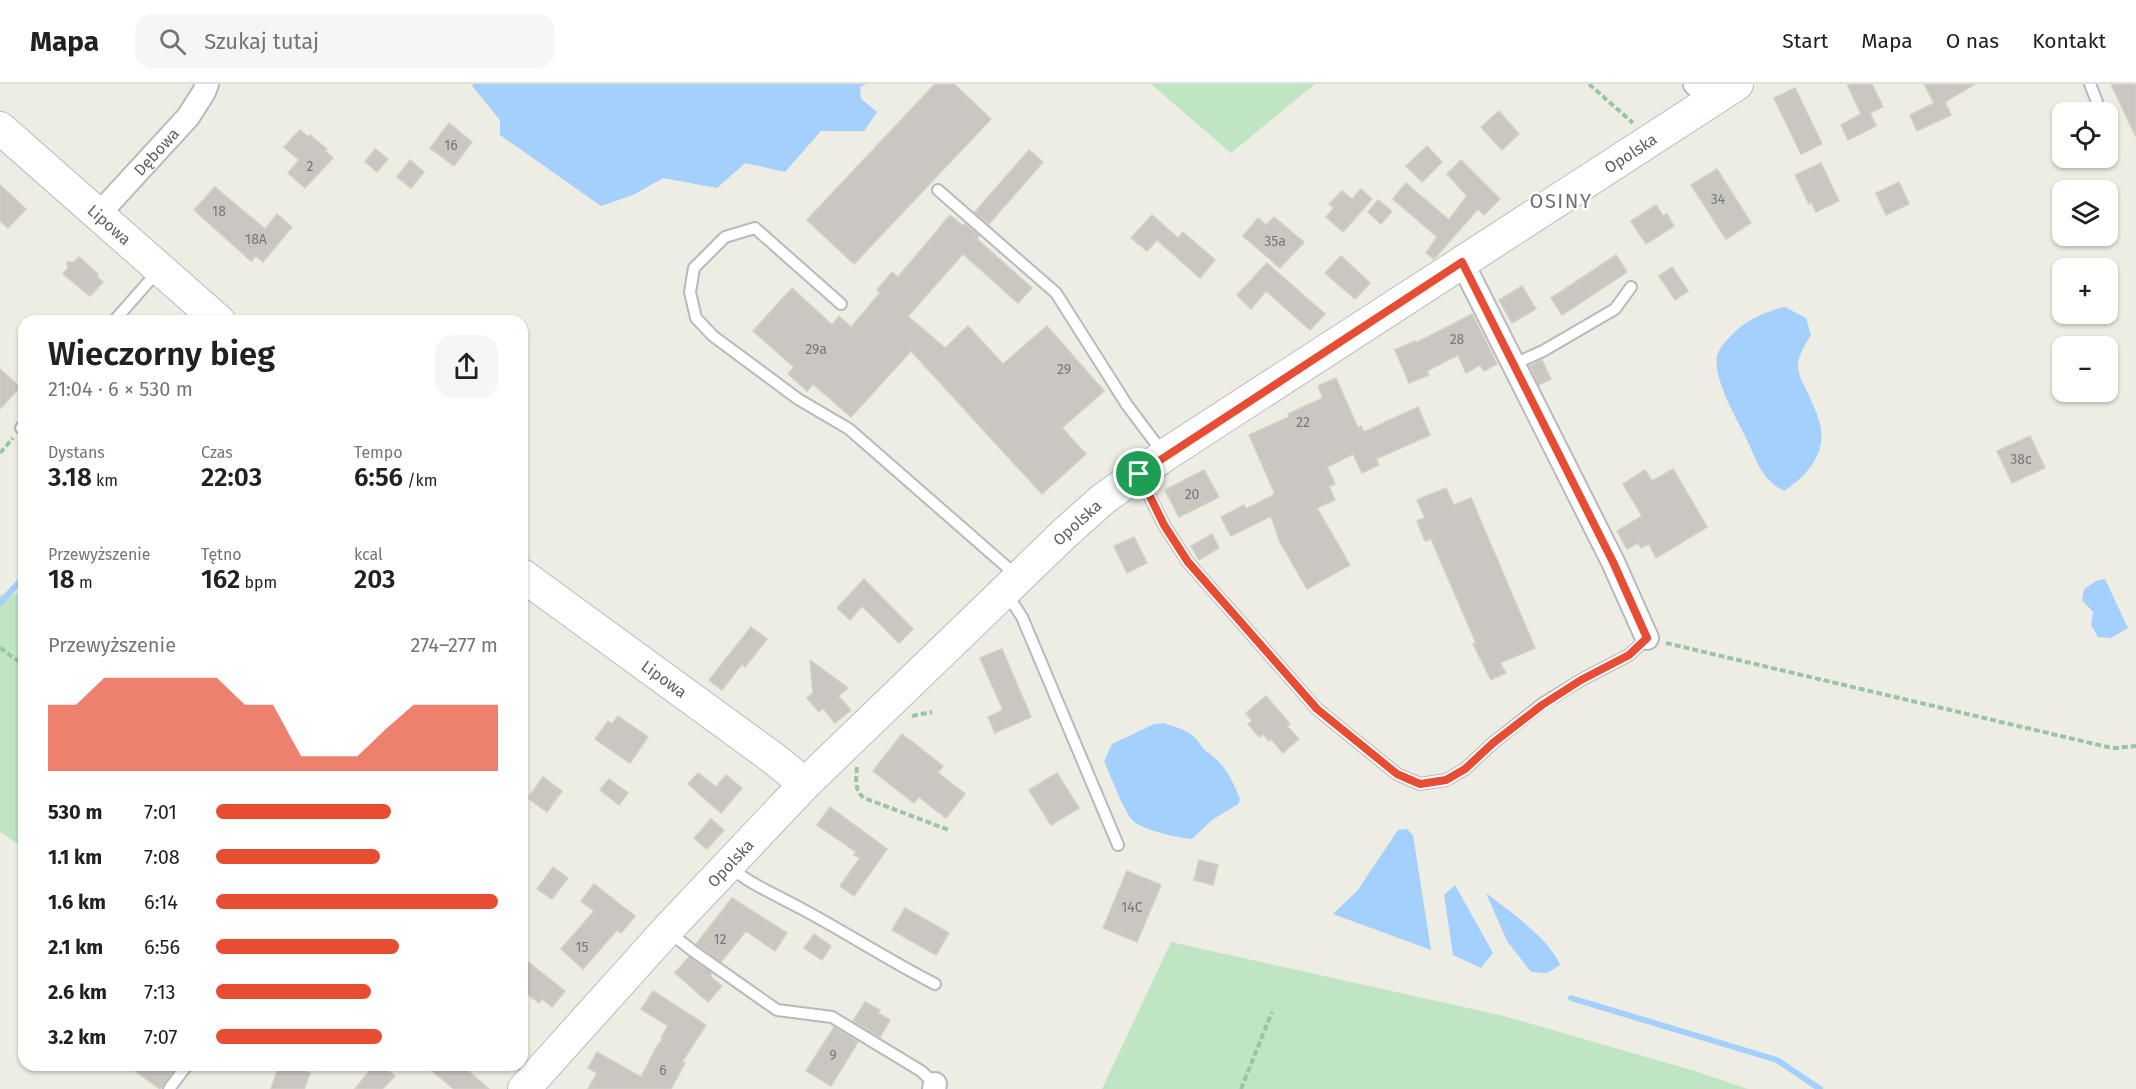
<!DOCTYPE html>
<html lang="pl">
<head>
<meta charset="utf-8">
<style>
	body { margin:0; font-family:"Fira Sans",sans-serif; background:#f6f6f6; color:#202124; height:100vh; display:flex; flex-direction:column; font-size:22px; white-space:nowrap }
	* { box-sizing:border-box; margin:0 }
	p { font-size:20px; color:#757577 }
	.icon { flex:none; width:33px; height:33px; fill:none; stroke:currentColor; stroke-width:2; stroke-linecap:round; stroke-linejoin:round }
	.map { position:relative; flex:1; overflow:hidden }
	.panel { position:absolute; left:18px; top:231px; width:510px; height:756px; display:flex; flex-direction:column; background:#fff; border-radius:18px; box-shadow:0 2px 4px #0004 }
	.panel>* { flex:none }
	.buttons { position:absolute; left:2052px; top:18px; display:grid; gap:12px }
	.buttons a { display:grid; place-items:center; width:66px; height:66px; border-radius:12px; background:#fff; box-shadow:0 2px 4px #0004; font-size:30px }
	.pin { position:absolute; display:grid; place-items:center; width:51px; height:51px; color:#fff; margin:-26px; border:3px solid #fff; border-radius:50%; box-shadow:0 2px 6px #0007 }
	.round { display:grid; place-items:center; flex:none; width:63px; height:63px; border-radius:18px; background:#f6f6f6 }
	.overview { display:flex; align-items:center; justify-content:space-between; height:102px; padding:0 30px }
	h1 { font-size:33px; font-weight:600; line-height:45px }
	.metrics { display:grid; grid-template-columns:repeat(3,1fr); gap:9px; height:102px; padding:6px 30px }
	.metrics div { display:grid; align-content:center }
	.metrics b { font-size:26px; font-weight:600 }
	.metrics small { font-size:16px; font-weight:400 }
	.metrics p { font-size:16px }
	.chart { height:168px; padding:12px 30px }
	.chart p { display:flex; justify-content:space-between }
	.chart svg { width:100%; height:108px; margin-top:6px; fill:#e64d32; opacity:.7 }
	ul { padding:0 30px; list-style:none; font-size:20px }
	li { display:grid; grid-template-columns:96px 72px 1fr; align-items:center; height:45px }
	li i { height:15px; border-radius:8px; background:#e64d32 }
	header { display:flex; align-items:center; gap:36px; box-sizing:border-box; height:84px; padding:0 30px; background:#fff; border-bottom:2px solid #e0e0e0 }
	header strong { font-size:28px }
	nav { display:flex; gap:33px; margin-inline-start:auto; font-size:21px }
	.search { width:420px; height:54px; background:#f6f6f6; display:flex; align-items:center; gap:15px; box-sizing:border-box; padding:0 21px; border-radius:18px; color:#757577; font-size:22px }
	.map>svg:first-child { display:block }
	.green { fill:#c0e5c3 }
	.water { fill:#a4d0fd }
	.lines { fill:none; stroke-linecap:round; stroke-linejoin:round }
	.stream { stroke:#a4d0fd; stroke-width:6 }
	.building { fill:#cac6c1; stroke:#d3cfc2; stroke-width:1.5 }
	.lane-casing { stroke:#b6b9be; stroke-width:14 }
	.street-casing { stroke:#b6b9be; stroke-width:26 }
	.secondary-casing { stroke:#b7bac0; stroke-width:34 }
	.path { stroke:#98c4a8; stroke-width:4; stroke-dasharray:6 3; stroke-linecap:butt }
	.lane { stroke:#fff; stroke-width:10 }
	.street { stroke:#fff; stroke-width:22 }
	.secondary { stroke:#fff; stroke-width:32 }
	.route-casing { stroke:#fff; stroke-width:12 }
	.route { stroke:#e64d32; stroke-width:8 }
	.labels { text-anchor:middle; stroke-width:4.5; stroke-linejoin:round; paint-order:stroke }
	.number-label { font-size:14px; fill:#78797b }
	.street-label { font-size:16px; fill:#5c5f64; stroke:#fff }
	.quarter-label { font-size:20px; letter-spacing:1.5px; fill:#6d7176; stroke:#fff }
</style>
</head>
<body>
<header>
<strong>Mapa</strong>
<div class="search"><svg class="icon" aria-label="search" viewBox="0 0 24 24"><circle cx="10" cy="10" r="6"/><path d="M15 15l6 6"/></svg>Szukaj tutaj</div>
<nav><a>Start</a><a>Mapa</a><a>O nas</a><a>Kontakt</a></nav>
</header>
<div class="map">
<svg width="2136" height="1005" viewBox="0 0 2136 1005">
	<rect width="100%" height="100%" fill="#eeede4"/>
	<g class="green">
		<path d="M1151,0H1315L1231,69Z"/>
		<path d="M24,509V764L0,748V511Z"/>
		<path d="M1171,858L1504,932L1695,987L1748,1005H1102Z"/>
	</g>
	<g class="water">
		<path d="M473,0H866L860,3L861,15L877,28L864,47H821L785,88L745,79L717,104L663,94L633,111L601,122L500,51V36L472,2Z"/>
		<path d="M1785,223L1806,234L1811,251C1806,259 1799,270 1798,280C1798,292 1804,301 1809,311C1813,321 1820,335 1821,346C1825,372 1804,394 1784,407C1759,394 1757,375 1745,352C1736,333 1710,289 1718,269C1722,260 1732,250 1739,244C1753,233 1767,227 1785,223Z"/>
		<path d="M2105,495L2128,544L2111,554L2098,553L2091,541L2093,528L2082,516L2084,505L2096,497Z"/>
		<path d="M1164,639C1174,643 1186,645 1194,653C1199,657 1201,663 1206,667C1224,679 1233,696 1240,716L1238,720L1212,736L1192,755C1178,754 1143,746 1133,737C1124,727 1110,691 1104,677L1112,660L1154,640Z"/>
		<path d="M1407,745L1413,751L1431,866L1333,830L1357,807L1398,746Z"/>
		<path d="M1455,801L1493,869L1481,884L1453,871L1444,811Z"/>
		<path d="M1486,809C1507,825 1552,857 1560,881L1547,889L1531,888L1507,857Z"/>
	</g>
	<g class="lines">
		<g class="stream">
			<path d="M0,519L24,493"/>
			<path d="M1571,914L1777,976L1820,1005"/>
		</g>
	</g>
	<g class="building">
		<path d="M935,0H954L991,35L854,180L807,136Z"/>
		<path d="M1847,0H1872L1883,23L1870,29L1876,42L1848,56L1841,41L1861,30Z"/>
		<path d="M1924,0H1975L1945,18L1951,31L1917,47L1910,31L1934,19Z"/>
		<path d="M2111,0H2136V53Z"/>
		<path d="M1795,4L1822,60L1801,70L1774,14Z"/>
		<path d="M1499,27L1519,50L1502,66L1481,43Z"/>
		<path d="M449,39L472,58L454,82L430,64Z"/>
		<path d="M300,46L308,53L310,51L327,65L325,67L333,74L305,104L288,89L299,76L284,63Z"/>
		<path d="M1427,62L1442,78L1422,98L1406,82Z"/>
		<path d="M375,65L388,75L377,88L365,78Z"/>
		<path d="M1029,66L1043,78L989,140L975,128Z"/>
		<path d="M410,76L424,88L411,104L397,93Z"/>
		<path d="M1461,76L1500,115L1484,131L1478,125L1434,175L1426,169L1437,153L1393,115L1406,99L1449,136L1467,112L1447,90Z"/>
		<path d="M1821,79L1839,117L1816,128L1811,118L1809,120L1795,91Z"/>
		<path d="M1717,85L1751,139L1726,155L1691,101Z"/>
		<path d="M1899,98L1909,120L1886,131L1876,109Z"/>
		<path d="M0,101L26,125L8,144L0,137Z"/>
		<path d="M215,103L265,145L277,130L292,143L263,178L256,172L251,177L194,126Z"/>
		<path d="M1361,105L1372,115L1343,148L1326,133L1334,124L1329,120L1342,107L1352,115Z"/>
		<path d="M1378,116L1392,127L1381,140L1368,128Z"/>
		<path d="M1656,121L1663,132L1667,130L1674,142L1646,160L1631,137Z"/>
		<path d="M950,131L963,142L965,140L979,152L977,155L1032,204L1018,219L963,170L908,232L945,264L968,242L1003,280L1047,242L1104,307L1062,344L1086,370L1042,410L911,267L851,333L813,300L807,307L788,290L794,283L753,247L792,204L832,241L839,232L851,243L880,209L877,206L892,188L898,193Z"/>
		<path d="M1152,131L1178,154L1183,148L1215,176L1200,194L1157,156L1147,167L1131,154Z"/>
		<path d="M1274,133L1304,158L1280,184L1243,152L1258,134L1266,141Z"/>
		<path d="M1616,171L1627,188L1562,231L1551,214Z"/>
		<path d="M1341,172L1370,199L1355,215L1325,189Z"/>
		<path d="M79,173L98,190L96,192L103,198L90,212L63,190L68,184L67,178H74Z"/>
		<path d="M1267,179L1325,230L1310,246L1266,207L1251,225L1237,211Z"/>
		<path d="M1672,183L1688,207L1675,216L1659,192Z"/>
		<path d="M1522,202L1536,225L1512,239L1499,216Z"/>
		<path d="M1472,230L1497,280L1484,287L1480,281L1466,289L1458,271L1427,287L1429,291L1409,299L1395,266L1415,257L1416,259Z"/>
		<path d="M1542,276L1551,295L1539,301L1530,282Z"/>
		<path d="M0,285L20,303L0,325Z"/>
		<path d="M1336,294L1358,344L1361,342L1364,348L1418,323L1430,351L1376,375L1379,381L1362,389L1353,370L1327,383L1335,400L1329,403L1335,416L1317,424L1350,481L1307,505L1279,456L1271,432L1231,452L1221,433L1244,421L1246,425L1275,410L1249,351L1289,333L1288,330L1323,314L1318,302Z"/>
		<path d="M2030,352L2045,384L2012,399L1997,367Z"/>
		<path d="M1673,385L1707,443L1656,474L1649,460L1641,464L1638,459L1627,465L1617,447L1642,432L1623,400L1645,386L1652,397Z"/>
		<path d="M1204,386L1219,413L1179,433L1165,406Z"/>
		<path d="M1446,404L1454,421L1471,414L1535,564L1500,579L1506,589L1491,596L1473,560L1476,559L1431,455L1425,457L1417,437L1425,434L1417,416Z"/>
		<path d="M1212,450L1219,464L1199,476L1191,462Z"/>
		<path d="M1134,453L1147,479L1127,489L1114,462Z"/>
		<path d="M864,495L913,545L899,559L862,522L850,536L837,524Z"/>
		<path d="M751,543L767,555L745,583L742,580L722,606L709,596Z"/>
		<path d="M1002,565L1031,633L995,649L988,633L1003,626L980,574Z"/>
		<path d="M810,576L848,604L838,612L851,626L835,639L823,624L819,628L807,614L813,609Z"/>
		<path d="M1266,612L1290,640L1287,642L1299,655L1283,669L1271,655L1269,657L1263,650L1259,653L1248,640L1252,637L1246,629Z"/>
		<path d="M618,632L648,653L630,679L595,655L608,637L612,640Z"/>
		<path d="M902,650L943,682L938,689L965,710L946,734L919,713L914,719L873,687Z"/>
		<path d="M698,689L716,703L726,691L742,704L721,729L688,700Z"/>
		<path d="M1057,689L1079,724L1051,741L1029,706Z"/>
		<path d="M543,693L562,707L547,728L528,714Z"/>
		<path d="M609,695L628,709L619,721L600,706Z"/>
		<path d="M830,723L887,765L854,812L840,802L860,774L854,771L856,768L817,741Z"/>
		<path d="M711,735L724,746L707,765L694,754Z"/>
		<path d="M1199,776L1218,781L1213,801L1194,796Z"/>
		<path d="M553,783L568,794L552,815L537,805Z"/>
		<path d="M1127,787L1161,801L1137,858L1103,844Z"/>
		<path d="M594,800L635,832L621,849L617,846L583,885L561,865L594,827L581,817Z"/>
		<path d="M732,814L787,849L775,867L746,847L721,878L696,860Z"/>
		<path d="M905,824L949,849L936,871L892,846Z"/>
		<path d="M814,850L831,862L822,876L804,864Z"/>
		<path d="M689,873L712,889L710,892L722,902L708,918L675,889Z"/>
		<path d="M528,878L565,907L552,923L542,915L539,919L522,906V887Z"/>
		<path d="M653,907L706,941L682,978L685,979L671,1005H588L597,989L588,984L597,968L641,993L657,962L663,955L661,954L668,942L641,925Z"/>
		<path d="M865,918L880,926L878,929L890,936L880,953L853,937Z"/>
		<path d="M834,943L858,958L831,1002L806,987Z"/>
		<path d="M127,981H178L160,1005Z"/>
		<path d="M279,981H298L300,985L310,989L304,1005H271Z"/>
		<path d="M374,981H381L395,992L382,1005H355Z"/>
		<path d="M425,981H461L489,1005H454Z"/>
	</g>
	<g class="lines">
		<defs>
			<g id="lane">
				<path d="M2090,0L2097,18"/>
				<path d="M938,106L1056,209L1127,321L1163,369"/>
				<path d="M841,220L755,144L725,153L694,184L690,208L696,234L713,252L798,315L849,345L1016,491"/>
				<path d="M114,237L158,187"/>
				<path d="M1514,280L1543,267L1615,225L1631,203"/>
				<path d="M21,344L24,341"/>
				<path d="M1140,393L1164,441L1188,478L1317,625L1397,690L1420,700L1446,696L1465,685L1493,659L1542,620L1581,596L1629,571L1647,554"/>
				<path d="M1007,510L1022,533L1118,761"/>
				<path d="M730,783C751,801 777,811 802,825C847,849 890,877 935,900"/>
				<path d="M669,848L693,867L777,926L832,933L921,987L935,1000"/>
				<path d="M169,1005L187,981"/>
			</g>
			<g id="street">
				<path d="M1695,0L1713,16"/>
				<path id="s1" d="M98,131L188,33L204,8L207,0"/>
				<path d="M1462,178L1613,478L1647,554"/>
				<path d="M934,1005L935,1000"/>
			</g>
			<g id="secondary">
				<path id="s2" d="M0,44L219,237"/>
				<path id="s3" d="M522,491L773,674L805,700"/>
				<path id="s4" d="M524,1005L667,846L805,700L1064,450L1103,415L1165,371L1737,0"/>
			</g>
		</defs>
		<use href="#lane" class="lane-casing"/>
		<use href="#street" class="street-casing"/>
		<use href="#secondary" class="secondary-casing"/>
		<g class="path">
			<path d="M1589,0L1633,39"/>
			<path d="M0,369L13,354"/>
			<path d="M1666,559L2103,662L2115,664L2136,662"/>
			<path d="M0,564L24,581"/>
			<path d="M912,632L932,628"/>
			<path d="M857,683C856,694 854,707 864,714L949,746"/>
			<path d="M1241,1005L1272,928"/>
		</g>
		<use href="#lane" class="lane"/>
		<use href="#street" class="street"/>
		<use href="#secondary" class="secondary"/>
	</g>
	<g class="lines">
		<defs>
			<path id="route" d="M1462,178L1613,478L1647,554L1629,571L1581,596L1542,621L1493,659L1465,685L1446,696L1420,700L1397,690L1317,625L1188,478L1164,441L1139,390Z"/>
		</defs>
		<use href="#route" class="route-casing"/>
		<use href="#route" class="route"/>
	</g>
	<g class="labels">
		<g class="number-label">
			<text x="451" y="66">16</text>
			<text x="310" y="87">2</text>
			<text x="1718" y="120">34</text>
			<text x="219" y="132">18</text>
			<text x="256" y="160">18A</text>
			<text x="1275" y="162">35a</text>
			<text x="1457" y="260">28</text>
			<text x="816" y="270">29a</text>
			<text x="1064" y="290">29</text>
			<text x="1303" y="343">22</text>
			<text x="2021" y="380">38c</text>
			<text x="1192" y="415">20</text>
			<text x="1132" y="828">14C</text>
			<text x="720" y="860">12</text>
			<text x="582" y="868">15</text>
			<text x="833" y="976">9</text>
			<text x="663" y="991">6</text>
		</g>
		<g class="street-label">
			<text dy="6" stroke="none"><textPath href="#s1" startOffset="86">Dębowa</textPath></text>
			<text dy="6" stroke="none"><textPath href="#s4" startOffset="1458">Opolska</textPath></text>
			<text dy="6" stroke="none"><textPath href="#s2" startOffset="146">Lipowa</textPath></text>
			<text dy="6" stroke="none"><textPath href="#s4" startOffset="792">Opolska</textPath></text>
			<text dy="6" stroke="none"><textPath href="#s3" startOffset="176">Lipowa</textPath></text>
			<text dy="6" stroke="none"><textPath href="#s4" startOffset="306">Opolska</textPath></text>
		</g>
		<g class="quarter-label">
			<text x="1561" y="124">OSINY</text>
		</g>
	</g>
</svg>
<div class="buttons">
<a><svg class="icon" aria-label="locate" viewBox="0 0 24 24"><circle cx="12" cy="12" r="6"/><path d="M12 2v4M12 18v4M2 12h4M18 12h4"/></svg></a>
<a><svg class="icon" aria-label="layers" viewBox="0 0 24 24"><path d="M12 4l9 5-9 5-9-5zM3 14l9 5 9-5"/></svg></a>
<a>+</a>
<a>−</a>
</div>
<div class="pin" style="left:1139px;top:390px;background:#1e9e55"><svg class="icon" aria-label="arrive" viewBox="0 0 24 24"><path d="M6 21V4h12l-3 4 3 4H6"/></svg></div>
<section class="panel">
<div class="overview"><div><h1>Wieczorny bieg</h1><p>21:04 · 6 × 530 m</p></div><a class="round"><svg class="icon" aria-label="share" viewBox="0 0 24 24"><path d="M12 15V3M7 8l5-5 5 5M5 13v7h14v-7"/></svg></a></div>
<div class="metrics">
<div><p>Dystans</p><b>3.18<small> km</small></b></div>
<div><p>Czas</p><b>22:03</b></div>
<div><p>Tempo</p><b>6:56<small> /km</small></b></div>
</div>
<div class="metrics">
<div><p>Przewyższenie</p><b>18<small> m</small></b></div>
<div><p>Tętno</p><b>162<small> bpm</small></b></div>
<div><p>kcal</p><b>203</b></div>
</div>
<div class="chart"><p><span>Przewyższenie</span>274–277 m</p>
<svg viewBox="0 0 160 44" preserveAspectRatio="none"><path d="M0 44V17L10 17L20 6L30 6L40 6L50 6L60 6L70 17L80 17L90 38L100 38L110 38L120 27L130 17L140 17L150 17L160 17V44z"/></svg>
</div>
<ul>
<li><b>530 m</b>7:01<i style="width:62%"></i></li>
<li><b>1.1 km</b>7:08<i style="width:58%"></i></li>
<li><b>1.6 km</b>6:14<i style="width:100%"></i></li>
<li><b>2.1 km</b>6:56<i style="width:65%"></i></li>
<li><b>2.6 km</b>7:13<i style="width:55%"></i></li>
<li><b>3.2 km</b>7:07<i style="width:59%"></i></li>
</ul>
</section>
</div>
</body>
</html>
